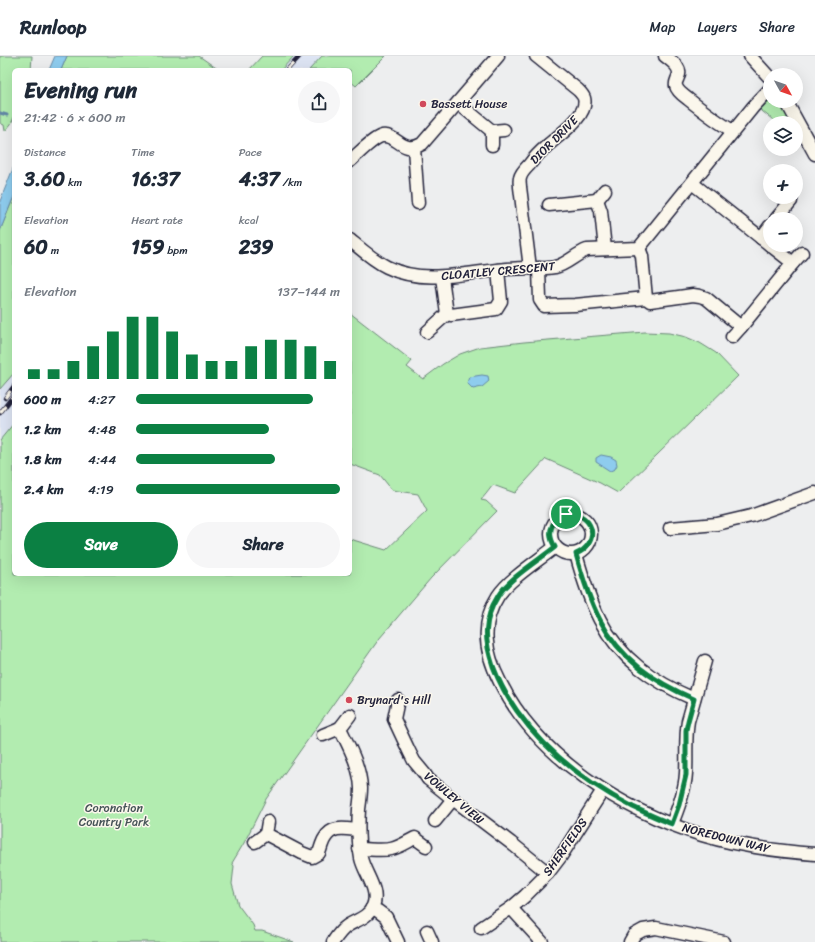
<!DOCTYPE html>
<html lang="en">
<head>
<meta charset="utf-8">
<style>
	body { margin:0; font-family:Sriracha,sans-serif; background:#f6f6f7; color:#1f2937; height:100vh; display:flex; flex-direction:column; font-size:15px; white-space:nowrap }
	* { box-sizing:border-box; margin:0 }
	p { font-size:13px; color:#747a83 }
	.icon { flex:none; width:22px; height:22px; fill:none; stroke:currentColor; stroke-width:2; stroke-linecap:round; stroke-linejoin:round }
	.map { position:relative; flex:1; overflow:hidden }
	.panel { position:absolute; left:12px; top:12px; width:340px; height:508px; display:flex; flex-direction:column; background:#fff; border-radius:6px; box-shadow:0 4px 16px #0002 }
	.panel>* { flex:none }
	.needle { width:26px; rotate:130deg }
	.fabs { position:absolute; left:763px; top:12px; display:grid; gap:8px }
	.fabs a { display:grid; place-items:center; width:40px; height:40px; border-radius:50%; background:#fff; box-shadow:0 4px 16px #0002; font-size:20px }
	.pin { position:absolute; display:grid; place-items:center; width:34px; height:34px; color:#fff; margin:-17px; border:2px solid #fff; border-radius:50%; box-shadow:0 1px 4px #0007 }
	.round { display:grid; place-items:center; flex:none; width:42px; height:42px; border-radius:21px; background:#f6f6f7 }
	.headline { display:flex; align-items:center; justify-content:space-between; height:68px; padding:0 12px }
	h1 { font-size:22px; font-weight:700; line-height:30px }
	.figures { display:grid; grid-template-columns:repeat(3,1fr); gap:6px; height:68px; padding:4px 12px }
	.figures div { display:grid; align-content:center }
	.figures b { font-size:20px; font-weight:700 }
	.figures small { font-size:11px; font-weight:400 }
	.figures p { font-size:11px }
	.chart { height:112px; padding:8px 12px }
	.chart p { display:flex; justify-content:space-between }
	.chart svg { width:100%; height:72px; margin-top:4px; stroke:#0b8043; stroke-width:6 }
	.button { display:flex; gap:8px; margin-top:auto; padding:8px 12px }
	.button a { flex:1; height:46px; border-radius:24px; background:#0b8043; color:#fff; font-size:16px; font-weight:700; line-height:46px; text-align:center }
	.button a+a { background:#f6f6f7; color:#1f2937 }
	ul { padding:0 12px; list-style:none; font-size:13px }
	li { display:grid; grid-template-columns:64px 48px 1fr; align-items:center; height:30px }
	li i { height:10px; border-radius:5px; background:#0b8043 }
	header { display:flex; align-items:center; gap:24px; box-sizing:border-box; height:56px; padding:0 20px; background:#fff; border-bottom:1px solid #e0e1e3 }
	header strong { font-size:19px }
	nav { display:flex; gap:22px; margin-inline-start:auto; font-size:14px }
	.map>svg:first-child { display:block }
	.built { fill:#dde4f3 }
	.green { fill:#b2ecb0; stroke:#6a8776 }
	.water { fill:#8eccee; stroke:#6388a6 }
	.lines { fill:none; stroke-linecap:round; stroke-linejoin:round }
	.stream { stroke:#6388a6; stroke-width:3 }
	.minor-casing { stroke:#22223b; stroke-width:15 }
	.minor { stroke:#fbf7ec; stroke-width:12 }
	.rail-casing { stroke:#22223b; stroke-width:4.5 }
	.rail { stroke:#fbf7ec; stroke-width:3; stroke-dasharray:9; stroke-linecap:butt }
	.route-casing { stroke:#fff; stroke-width:8 }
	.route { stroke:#0b8043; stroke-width:5 }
	.poi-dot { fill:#d1495b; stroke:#fbf7ec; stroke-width:1.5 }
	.labels { text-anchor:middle; stroke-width:3; stroke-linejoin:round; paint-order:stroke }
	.poi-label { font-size:12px; fill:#22223b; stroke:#fbf7ec; text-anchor:start }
	.street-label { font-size:12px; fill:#22223b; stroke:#fbf7ec }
	.park-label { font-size:12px; fill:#465458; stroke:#fbf7ec }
</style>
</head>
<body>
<header>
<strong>Runloop</strong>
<nav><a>Map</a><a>Layers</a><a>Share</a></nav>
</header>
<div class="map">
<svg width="815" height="886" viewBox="0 0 815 886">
	<rect width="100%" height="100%" fill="#edeeef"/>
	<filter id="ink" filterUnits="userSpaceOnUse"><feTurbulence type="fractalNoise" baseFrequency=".025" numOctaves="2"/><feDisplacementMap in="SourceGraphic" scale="8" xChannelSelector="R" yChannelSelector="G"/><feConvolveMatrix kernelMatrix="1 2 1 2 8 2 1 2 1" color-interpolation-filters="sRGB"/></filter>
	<g filter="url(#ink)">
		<g class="built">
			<path d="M294,0H322L309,14H281Z"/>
			<path d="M14,317V367L0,384V333Z"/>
		</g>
		<g class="green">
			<path d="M0,0H32L31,14H14V61L11,68L5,75L4,69L0,67Z"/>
			<path d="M67,0H199L219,14H61Z"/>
			<path d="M262,0H294L281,14H249Z"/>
			<path d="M322,0H386L356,30L350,25V14H309Z"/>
			<path d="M770,42V45H780L782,47L794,67H777L758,52Z"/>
			<path d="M14,140V317L0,333V175Z"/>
			<path d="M350,257L412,305L407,311L423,323L443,308L460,298L480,291L524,286L645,276L669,277L686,281L700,287L716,297L738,320L618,437L600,427L546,403L515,437L493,429L486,438L481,444L486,445L497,455L431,522L379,583L266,743L244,787L232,807L234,810L232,828L238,849L253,869L255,875H262L294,886H0V384L14,367V518H350V483L386,494L427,455L418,438L392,434L380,419L350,408Z"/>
		</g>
		<g class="water">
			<path d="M55,0H67L61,14H49Z"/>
			<path d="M14,110V140L0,175V145Z"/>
			<path d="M482,319L488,320L489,325L482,331L473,333L467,327L469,321Z"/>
			<path d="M601,399L611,401L616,404L617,409L615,413L610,415L596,406V402Z"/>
		</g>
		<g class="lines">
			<path class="stream" d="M0,57L7,59"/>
			<defs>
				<g id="minor">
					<path d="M665,0C671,5 683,12 678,21C677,24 675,27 676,30C677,35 684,40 688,43C703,55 717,66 733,75"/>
					<path d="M750,0L770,22"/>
					<path d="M786,45L815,98"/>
					<path d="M458,47L492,75L504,74"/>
					<path d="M492,75V89"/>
					<path d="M414,92L418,147"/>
					<path d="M350,105C357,99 373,82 382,80C398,78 401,99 422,88L498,0"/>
					<path d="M692,127L770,189"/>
					<path d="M597,144L605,134"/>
					<path d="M549,149L597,144L601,155L605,193"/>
					<path d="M776,163L791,145V141"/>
					<path d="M761,182L770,170"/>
					<path d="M350,184C362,194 373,204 387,211C421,228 461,218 497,214C508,213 520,212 531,212C539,212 547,213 555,211C566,209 576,198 587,194L639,192L753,51L770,33"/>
					<path d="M639,192L642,200L646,242L650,245L693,239L700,240L706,242L741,271L793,207L770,189"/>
					<path d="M793,207L802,197"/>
					<path d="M530,212L520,131C520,128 519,125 520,122C521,117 525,113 529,109C534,102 541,95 548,89C559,79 589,59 584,42C583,39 581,37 578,34L536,0"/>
					<path d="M539,212L540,244L544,250L575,249L646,242"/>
					<path d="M442,221L447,258L451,259L496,253L501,245L498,214"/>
					<path d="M427,276L447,258"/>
					<path d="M732,281L741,271"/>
					<circle cx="571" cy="478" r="20"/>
					<path d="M670,472L717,468L751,460L815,437"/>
					<path d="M555,491C539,504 509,523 498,540C480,568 485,597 500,626C538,702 623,755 702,779C738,790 777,795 815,798"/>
					<path d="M576,498C582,520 589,543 600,564C620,603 654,626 694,643"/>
					<path d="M398,644L394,663L409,695L414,705L424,717L428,723L453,743L511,787L548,817"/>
					<path d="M323,679L340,672"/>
					<path d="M435,765L453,743"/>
					<path d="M268,766L266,778L302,797L312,801L319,797C321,792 322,786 325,782C332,769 346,773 358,774"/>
					<path d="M672,768C678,752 685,735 686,717C687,700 685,682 688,665L705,605"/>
					<path d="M255,786L266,778"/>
					<path d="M359,793C370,793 381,795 391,793C400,791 407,786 415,782L426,790"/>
					<path d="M372,852L378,855L386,861L398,886"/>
					<path d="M511,852L542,886"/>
					<path d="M481,872L511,852L525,840L548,817L561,800L603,734"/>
					<path d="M427,875L432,886"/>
					<path d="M333,886C337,880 341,874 347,870C356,864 368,862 373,850C380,834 364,817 361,802C358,786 358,769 359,753C360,746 361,739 361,732C360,710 349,691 340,672L350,659"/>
					<path d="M630,886L634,879L643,874L656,872L724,886"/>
				</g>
			</defs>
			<use href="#minor" class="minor-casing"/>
			<use href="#minor" class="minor"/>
			<defs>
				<g id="rail">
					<path d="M287,14L300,0"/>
					<path d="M5,342L14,330"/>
					<path d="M0,357L14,339"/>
				</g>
			</defs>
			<use href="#rail" class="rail-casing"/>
			<use href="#rail" class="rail"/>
		</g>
	</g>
	<g class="lines" filter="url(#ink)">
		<defs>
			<path id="route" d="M572,457C596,462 599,488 576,498C582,520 589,543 600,564C620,603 654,626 694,643L688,665L686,674V719L679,749L672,768C659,763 646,757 633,751C588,728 547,697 517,655C507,641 499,626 493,610C484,584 483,564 498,540C508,523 539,504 555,491C545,475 553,459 572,457Z"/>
		</defs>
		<use href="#route" class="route-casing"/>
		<use href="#route" class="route"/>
	</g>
	<g class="poi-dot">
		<circle cx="423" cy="48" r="4"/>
		<circle cx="349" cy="644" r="4"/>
	</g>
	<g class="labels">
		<g class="poi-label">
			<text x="431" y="52">Bassett House</text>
			<text x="357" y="648">Brynard's Hill</text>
		</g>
		<g class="street-label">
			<text transform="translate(554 84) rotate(-45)" y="4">DIOR DRIVE</text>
			<text transform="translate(498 215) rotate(-5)" y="4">CLOATLEY CRESCENT</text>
			<text transform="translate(454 742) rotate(40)" y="4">VOWLEY VIEW</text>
			<text transform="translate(726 782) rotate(14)" y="4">NOREDOWN WAY</text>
			<text transform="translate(565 791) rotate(-55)" y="4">SHERFIELDS</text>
		</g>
		<g class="park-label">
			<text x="114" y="756">Coronation<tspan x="114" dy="14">Country Park</tspan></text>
		</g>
	</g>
</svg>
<div class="fabs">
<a><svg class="needle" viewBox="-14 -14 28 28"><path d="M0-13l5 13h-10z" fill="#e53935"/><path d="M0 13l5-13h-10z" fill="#747a83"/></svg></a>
<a><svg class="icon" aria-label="layers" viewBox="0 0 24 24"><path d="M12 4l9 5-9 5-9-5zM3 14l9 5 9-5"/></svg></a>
<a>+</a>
<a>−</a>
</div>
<div class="pin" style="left:566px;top:458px;background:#1e9e55"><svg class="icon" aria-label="arrive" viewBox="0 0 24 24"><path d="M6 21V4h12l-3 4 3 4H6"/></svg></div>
<section class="panel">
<div class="headline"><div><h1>Evening run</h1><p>21:42 · 6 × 600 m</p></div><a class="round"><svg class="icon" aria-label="share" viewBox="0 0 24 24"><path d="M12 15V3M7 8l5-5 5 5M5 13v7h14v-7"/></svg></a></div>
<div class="figures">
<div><p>Distance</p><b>3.60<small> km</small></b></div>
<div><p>Time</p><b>16:37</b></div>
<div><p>Pace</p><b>4:37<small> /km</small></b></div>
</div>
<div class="figures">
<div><p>Elevation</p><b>60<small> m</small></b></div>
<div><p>Heart rate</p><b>159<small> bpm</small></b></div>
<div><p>kcal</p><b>239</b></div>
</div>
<div class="chart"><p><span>Elevation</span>137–144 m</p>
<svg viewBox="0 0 160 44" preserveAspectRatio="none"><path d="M5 44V38M15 44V38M25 44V33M35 44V24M45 44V15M55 44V6M65 44V6M75 44V15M85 44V29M95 44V33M105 44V33M115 44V24M125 44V20M135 44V20M145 44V24M155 44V33"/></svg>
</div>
<ul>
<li><b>600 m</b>4:27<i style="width:87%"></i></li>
<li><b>1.2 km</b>4:48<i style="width:65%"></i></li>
<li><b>1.8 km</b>4:44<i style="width:68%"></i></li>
<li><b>2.4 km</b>4:19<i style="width:100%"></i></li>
</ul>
<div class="button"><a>Save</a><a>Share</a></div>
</section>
</div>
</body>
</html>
